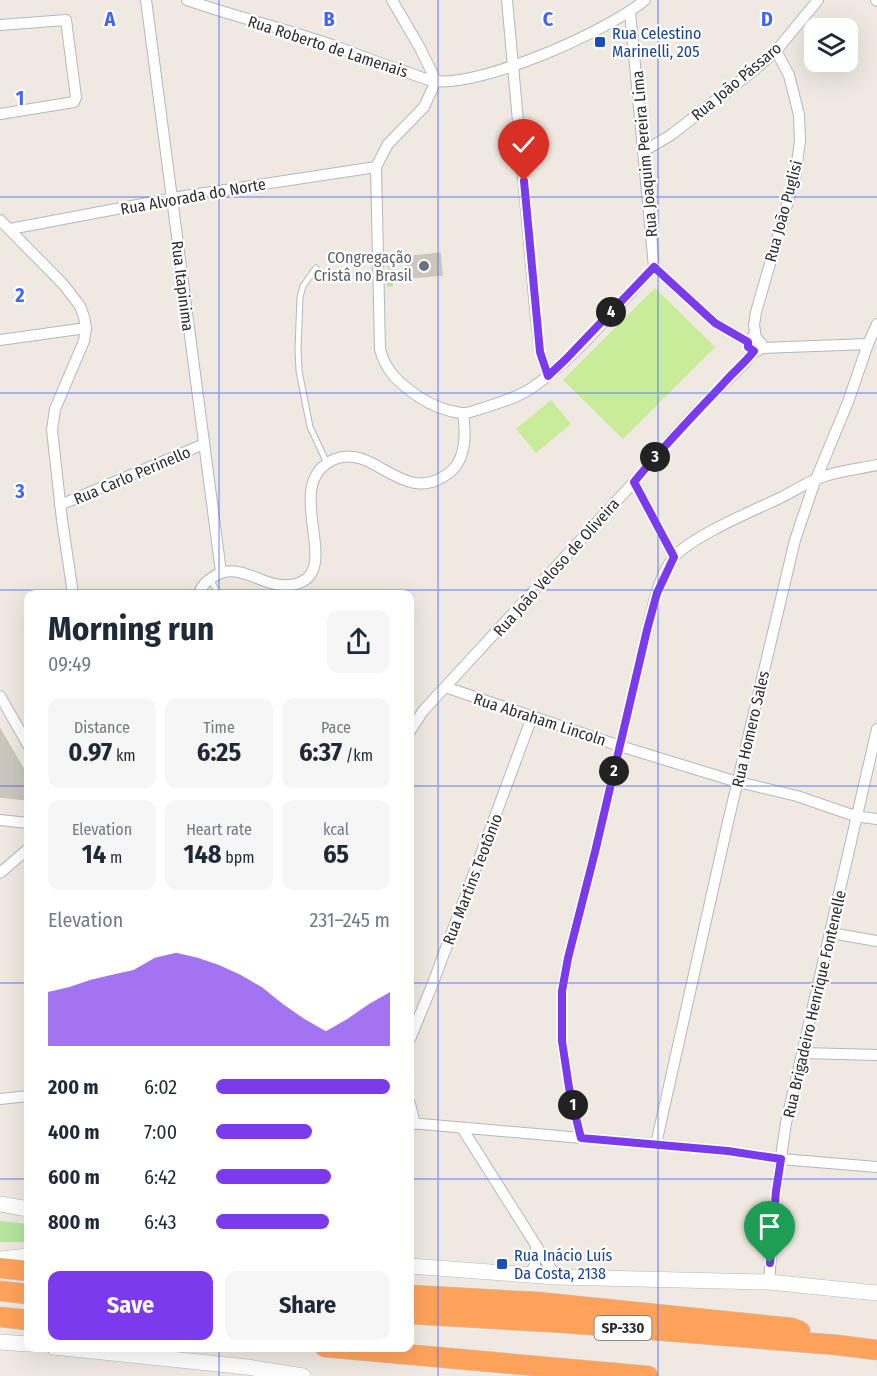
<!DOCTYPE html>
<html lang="en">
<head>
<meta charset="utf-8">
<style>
	body { margin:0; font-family:"Fira Sans Condensed",sans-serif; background:#f6f6f7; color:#1f2937; height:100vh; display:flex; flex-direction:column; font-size:22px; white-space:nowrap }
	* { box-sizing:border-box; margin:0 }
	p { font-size:20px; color:#747a83 }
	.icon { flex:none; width:33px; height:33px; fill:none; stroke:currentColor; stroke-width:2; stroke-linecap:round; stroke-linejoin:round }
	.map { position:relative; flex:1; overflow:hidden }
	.drawer { position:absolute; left:24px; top:590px; width:390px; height:762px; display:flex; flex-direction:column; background:#fff; border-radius:12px; box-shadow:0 6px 24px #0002 }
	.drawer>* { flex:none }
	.tools { position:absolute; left:804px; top:18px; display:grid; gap:12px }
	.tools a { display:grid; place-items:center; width:54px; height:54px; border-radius:12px; background:#fff; box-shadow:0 6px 24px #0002; font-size:30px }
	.pin { position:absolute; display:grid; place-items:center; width:51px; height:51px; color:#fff; margin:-62px -26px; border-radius:50% 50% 50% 0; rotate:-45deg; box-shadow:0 0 6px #0007 }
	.pin .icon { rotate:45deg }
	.km { position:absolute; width:30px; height:30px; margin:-15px; border-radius:50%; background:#222; color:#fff; font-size:16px; line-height:30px; text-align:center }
	.round { display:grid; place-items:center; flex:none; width:63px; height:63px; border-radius:12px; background:#f6f6f7 }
	.overview { display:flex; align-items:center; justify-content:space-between; height:102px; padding:0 24px }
	h1 { font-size:33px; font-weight:700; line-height:45px }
	.figures { display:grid; grid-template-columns:repeat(3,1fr); gap:9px; height:102px; padding:6px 24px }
	.figures div { display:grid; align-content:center; border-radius:12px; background:#f6f6f7; text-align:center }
	.figures b { font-size:26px; font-weight:700 }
	.figures small { font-size:16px; font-weight:400 }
	.figures p { font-size:16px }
	.chart { height:168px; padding:12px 24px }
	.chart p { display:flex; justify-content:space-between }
	.chart svg { width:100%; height:108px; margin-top:6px; fill:#7c3aed; opacity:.7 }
	.button { display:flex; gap:12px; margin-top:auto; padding:12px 24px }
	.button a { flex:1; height:69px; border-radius:12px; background:#7c3aed; color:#fff; font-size:24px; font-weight:700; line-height:69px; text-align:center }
	.button a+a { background:#f6f6f7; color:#1f2937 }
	ul { padding:0 24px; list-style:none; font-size:20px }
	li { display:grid; grid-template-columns:96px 72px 1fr; align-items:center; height:45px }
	li i { height:15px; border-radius:8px; background:#7c3aed }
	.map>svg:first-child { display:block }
	.green { fill:#b6e59e }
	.pitch { fill:#c9ec9a }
	.building { fill:#cbc7bf; stroke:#cbc5ba; stroke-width:1.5 }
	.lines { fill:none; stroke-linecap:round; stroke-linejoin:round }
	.service-casing { stroke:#b4b7c1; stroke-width:7 }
	.minor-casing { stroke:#b4b7c1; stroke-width:12 }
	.secondary-casing { stroke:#b4b7c1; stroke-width:16 }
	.motorway-casing { stroke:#c9c9c9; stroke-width:21 }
	.service { stroke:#fff; stroke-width:5 }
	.minor { stroke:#fff; stroke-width:10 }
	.secondary { stroke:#fff; stroke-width:15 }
	.motorway { stroke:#ffa35c; stroke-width:20 }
	.route-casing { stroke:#fff; stroke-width:12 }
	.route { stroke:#7c3aed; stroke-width:8 }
	.grid { fill:none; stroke:#4264fb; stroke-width:1.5; stroke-opacity:0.55 }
	.transit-dot { fill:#1a4fb4; stroke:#fff; stroke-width:2 }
	.worship-dot { fill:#6b7280; stroke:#fff; stroke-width:2 }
	.labels { text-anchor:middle; stroke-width:4.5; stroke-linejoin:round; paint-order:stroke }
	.shield { fill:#fff; stroke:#6d6d6d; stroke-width:1.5 }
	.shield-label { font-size:15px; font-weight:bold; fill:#2e2e2e }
	.transit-label { font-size:16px; fill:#164399; stroke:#fff; text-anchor:start }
	.street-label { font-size:16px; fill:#2e2e2e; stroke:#fff }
	.worship-label { font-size:16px; fill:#5b616d; stroke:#fff; text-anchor:end }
	.grid-label { font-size:20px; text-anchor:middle; font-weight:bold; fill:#4264fb; stroke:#fff; stroke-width:4.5; stroke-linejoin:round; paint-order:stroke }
</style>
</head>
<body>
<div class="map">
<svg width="877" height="1376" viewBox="0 0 877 1376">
	<rect width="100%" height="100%" fill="#efe9e1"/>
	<g class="green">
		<path d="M393,254V286L387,287L388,255Z"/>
		<path d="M0,1221L28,1224V1242H0Z"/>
	</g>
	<g class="pitch">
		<path d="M655,288L715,347L623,439L563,380Z"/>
		<path d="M551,400L571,424L536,453L516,429Z"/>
	</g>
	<g class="building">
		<path d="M440,253L442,275L408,278L406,257Z"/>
		<path d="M0,729L28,777V800L0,797Z"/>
	</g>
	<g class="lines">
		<defs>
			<g id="service">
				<path d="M316,268L303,286L300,297L298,349L299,371L310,427L327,463"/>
				<path d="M210,578L218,594"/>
			</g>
			<g id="minor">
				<path d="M146,0L221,572"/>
				<path d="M187,0C236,17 286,29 335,46C358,55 381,64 404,71C414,75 424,79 434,81C482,87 608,31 645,0"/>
				<path d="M392,0L420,48L436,81L424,107L388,144L376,167L380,349C385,371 400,384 419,397C431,405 446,411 461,413C468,414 476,410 483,408C499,403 516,398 530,389C575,359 616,307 654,267L630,12"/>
				<path d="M507,0L536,319L540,352L548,376"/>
				<path d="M876,0L877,1"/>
				<path d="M0,25L66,20L76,97L74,102L0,114"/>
				<path d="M644,151L671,135L753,71L776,51L818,0"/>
				<path d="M0,220L63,284L80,306L84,317L86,328L84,341L55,409L52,430L62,520L73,594"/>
				<path d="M10,229L185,196L376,167"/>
				<path d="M654,267L715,323L748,342"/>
				<path d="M756,338L754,325L756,312L795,177L800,141L799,115L789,75L776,51"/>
				<path d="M0,340L86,328"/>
				<path d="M761,348L868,344"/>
				<path d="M634,482L674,557"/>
				<path d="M60,505L204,444"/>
				<path d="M199,594C201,586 206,582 213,577C239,559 263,589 291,585C350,576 276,484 335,459C375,443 403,508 449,473C466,460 466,433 463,413"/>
				<path d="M445,687L620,746L734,781L797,796L855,816L877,819"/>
				<path d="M0,696L28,745"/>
				<path d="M410,731L423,711L634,482C668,441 704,402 743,365C749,359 751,352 759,350L761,343L756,338H751L748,343L749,349L754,351"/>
				<path d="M0,820L28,823"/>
				<path d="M0,873L28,849"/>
				<path d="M831,933L877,941"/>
				<path d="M410,1039L433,983L532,717"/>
				<path d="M803,1053L877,1055"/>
				<path d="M0,1099L28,1096"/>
				<path d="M410,1104L415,1124"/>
				<path d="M410,1123L673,1146L728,1151L781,1159L877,1167"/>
				<path d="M462,1128L556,1277"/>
				<path d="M581,1138L570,1094L562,1041V991L568,958L595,852L647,630C653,607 658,576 674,557C692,536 755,510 782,497C794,491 806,483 819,478C837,471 858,469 877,465"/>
				<path d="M656,1144L728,822L795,540L814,484L848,402L868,344L877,324"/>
				<path d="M529,1275L535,1265L536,1245"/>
				<path d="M769,1282L776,1191L786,1123L877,729"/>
			</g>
			<g id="secondary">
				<path d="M0,1204L28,1209"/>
				<path d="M0,1259L28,1256"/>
				<path d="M410,1266L556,1277L769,1282L877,1293"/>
				<path d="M0,1342L28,1344"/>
				<path d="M54,1347L247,1367L303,1376"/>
			</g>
			<g id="motorway">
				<path d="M0,1268L28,1271"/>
				<path d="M0,1291L28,1294"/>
				<path d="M410,1295L537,1302L792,1328L800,1331"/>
				<path d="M410,1314L566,1323L837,1345L877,1350"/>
				<path d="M0,1317L28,1320"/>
				<path d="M325,1347L648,1376"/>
			</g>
		</defs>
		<use href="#service" class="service-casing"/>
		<use href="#minor" class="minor-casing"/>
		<use href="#secondary" class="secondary-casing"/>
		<use href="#motorway" class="motorway-casing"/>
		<use href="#service" class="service"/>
		<use href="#minor" class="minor"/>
		<use href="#secondary" class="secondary"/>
		<use href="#motorway" class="motorway"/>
	</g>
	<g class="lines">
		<defs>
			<path id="route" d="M524,181L540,352L548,376L566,359L654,267L715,323L748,342V347L754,351C744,364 732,373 722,385C692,417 662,448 634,482L674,557L657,593L647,630L595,852L568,958L562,991V1041L570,1094L581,1138L728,1151L781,1159L776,1191L770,1263"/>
		</defs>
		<use href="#route" class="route-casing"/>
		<use href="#route" class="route"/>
	</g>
	<path class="grid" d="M219,0V594M438,0V1376M658,0V1376M0,197H877M0,393H877M0,590H877M0,786H28M410,786H877M0,983H28M410,983H877M0,1179H28M410,1179H877M219,1347V1376"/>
	<g class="transit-dot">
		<rect x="594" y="36" width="12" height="12" rx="3"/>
		<rect x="496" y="1258" width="12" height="12" rx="3"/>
	</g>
	<circle class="worship-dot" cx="424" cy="266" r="6"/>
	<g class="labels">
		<rect class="shield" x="594.5" y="1316" width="57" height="24" rx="4.5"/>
		<g class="shield-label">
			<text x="623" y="1333">SP-330</text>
		</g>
		<g class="transit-label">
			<text x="612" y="39">Rua Celestino<tspan x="612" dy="18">Marinelli, 205</tspan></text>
			<text x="514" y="1261">Rua Inácio Luís<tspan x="514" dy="18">Da Costa, 2138</tspan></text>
		</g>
		<g class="street-label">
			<text transform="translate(328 46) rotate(18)" y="6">Rua Roberto de Lamenais</text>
			<text transform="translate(736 81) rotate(-40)" y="6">Rua João Pássaro</text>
			<text transform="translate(644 154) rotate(-95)" y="6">Rua Joaquim Pereira Lima</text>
			<text transform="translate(193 196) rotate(-10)" y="6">Rua Alvorada do Norte</text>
			<text transform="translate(783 211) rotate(-75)" y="6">Rua João Puglisi</text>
			<text transform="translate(183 286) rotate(83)" y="6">Rua Itapinima</text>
			<text transform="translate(132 475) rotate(-23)" y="6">Rua Carlo Perinello</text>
			<text transform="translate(556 567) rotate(-48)" y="6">Rua João Veloso de Oliveira</text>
			<text transform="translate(540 719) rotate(18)" y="6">Rua Abraham Lincoln</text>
			<text transform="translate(750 729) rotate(-77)" y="6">Rua Homero Sales</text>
			<text transform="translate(472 879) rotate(-69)" y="6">Rua Martins Teotônio</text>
			<text transform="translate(814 1004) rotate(-77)" y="6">Rua Brigadeiro Henrique Fontenelle</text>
		</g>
		<g class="worship-label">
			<text x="412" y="263">COngregação<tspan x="412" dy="18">Cristâ no Brasil</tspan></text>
		</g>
	</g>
	<g class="grid-label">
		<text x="110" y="26">A</text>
		<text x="329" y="26">B</text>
		<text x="548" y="26">C</text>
		<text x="767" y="26">D</text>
		<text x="20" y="105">1</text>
		<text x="20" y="302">2</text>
		<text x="20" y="498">3</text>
	</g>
</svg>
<div class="tools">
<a><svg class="icon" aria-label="layers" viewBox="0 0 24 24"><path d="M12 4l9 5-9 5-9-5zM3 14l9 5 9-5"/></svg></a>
</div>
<div class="pin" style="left:770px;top:1263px;background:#1e9e55"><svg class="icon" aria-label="arrive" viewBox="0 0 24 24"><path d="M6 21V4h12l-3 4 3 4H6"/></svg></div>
<div class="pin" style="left:524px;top:181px;background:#d93025"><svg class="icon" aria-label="check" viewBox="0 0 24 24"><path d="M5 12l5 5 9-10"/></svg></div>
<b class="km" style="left:573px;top:1105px">1</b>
<b class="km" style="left:614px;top:771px">2</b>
<b class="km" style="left:655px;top:457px">3</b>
<b class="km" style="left:611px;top:312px">4</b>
<section class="drawer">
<div class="overview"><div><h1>Morning run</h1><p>09:49</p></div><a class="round"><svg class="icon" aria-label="share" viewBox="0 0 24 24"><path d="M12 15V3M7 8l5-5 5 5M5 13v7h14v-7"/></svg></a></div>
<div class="figures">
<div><p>Distance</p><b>0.97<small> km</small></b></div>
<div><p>Time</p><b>6:25</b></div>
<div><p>Pace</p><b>6:37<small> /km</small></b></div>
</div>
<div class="figures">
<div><p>Elevation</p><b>14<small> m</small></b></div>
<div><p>Heart rate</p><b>148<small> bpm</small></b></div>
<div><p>kcal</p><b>65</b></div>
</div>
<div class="chart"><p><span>Elevation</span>231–245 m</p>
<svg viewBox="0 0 160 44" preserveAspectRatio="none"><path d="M0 44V22L10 20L20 17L30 15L40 13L50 8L60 6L70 8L80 11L90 15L100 20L110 27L120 33L130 38L140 33L150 27L160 22V44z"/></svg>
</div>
<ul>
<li><b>200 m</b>6:02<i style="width:100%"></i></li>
<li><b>400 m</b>7:00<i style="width:55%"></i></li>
<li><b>600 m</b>6:42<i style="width:66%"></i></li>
<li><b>800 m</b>6:43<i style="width:65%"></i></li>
</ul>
<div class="button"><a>Save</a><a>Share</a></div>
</section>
</div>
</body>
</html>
